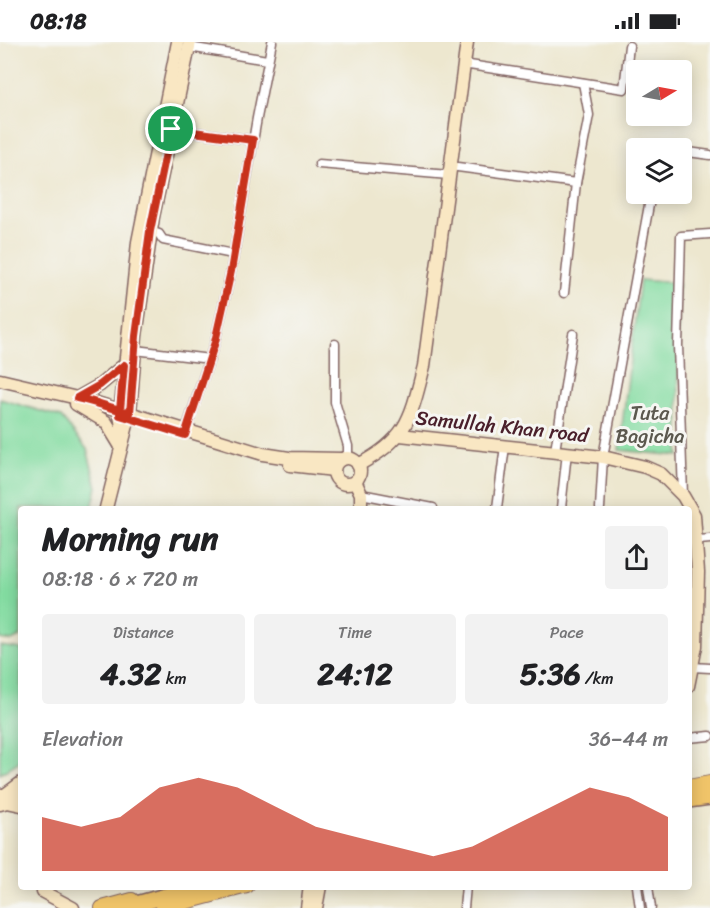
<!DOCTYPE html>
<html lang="en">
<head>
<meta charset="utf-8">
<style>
	body { margin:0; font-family:Sriracha,sans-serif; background:#f2f2f2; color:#202124; height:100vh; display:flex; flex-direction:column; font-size:22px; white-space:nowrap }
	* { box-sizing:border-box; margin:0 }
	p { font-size:20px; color:#757577 }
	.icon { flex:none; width:33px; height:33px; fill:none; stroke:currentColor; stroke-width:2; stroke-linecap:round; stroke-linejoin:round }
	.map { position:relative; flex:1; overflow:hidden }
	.panel { position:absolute; left:18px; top:464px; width:674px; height:384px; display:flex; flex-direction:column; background:#fff; border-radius:6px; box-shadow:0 3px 15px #0003 }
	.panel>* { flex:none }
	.needle { width:39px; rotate:80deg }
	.controls { position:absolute; left:626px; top:18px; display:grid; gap:12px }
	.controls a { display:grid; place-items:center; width:66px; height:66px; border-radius:6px; background:#fff; box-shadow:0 3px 15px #0003; font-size:30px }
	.pin { position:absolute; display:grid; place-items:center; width:51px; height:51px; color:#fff; margin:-26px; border:3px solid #fff; border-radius:50%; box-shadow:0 2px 6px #0007 }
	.round { display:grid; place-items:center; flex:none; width:63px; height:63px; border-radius:6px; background:#f2f2f2 }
	.summary { display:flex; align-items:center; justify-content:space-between; height:102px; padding:0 24px }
	h1 { font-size:33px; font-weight:700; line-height:45px }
	.stats { display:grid; grid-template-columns:repeat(3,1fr); gap:9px; height:102px; padding:6px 24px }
	.stats div { display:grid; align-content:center; border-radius:6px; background:#f2f2f2; text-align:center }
	.stats b { font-size:30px; font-weight:700 }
	.stats small { font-size:16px; font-weight:400 }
	.stats p { font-size:16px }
	.chart { height:168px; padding:12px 24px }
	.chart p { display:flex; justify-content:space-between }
	.chart svg { width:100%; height:108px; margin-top:6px; fill:#c8321e; opacity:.7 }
	.status { display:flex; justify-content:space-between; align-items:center; height:42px; padding:0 30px; background:#fff; direction:ltr }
	.status svg { height:16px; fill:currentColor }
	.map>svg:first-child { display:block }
	.green { fill:#83dca1; stroke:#667e66; stroke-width:1.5 }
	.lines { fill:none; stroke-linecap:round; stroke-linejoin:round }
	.street-casing { stroke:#836564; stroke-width:11 }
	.secondary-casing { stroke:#836564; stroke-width:15 }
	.primary-casing { stroke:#836564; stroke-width:16 }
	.highway-casing { stroke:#836564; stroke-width:18 }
	.street { stroke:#fff; stroke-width:8 }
	.secondary { stroke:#f9e7c3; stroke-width:12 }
	.primary { stroke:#f0c469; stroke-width:14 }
	.highway { stroke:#f0c469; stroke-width:15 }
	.route-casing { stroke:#fff; stroke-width:12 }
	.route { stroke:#c8321e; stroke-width:8 }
	.labels { text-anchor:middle; stroke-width:6; stroke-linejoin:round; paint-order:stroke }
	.park-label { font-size:20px; fill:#5b584e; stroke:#f6f6f2 }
	.street-label { font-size:20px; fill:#4a1f2b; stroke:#f6f6f2 }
</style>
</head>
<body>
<div class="status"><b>08:18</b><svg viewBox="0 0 49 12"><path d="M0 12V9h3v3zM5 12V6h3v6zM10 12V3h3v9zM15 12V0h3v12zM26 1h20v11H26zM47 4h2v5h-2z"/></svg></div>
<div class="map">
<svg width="710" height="866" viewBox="0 0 710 866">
	<rect width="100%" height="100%" fill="#f6f6f2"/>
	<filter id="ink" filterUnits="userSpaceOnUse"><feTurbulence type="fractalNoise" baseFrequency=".0167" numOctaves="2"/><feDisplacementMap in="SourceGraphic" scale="12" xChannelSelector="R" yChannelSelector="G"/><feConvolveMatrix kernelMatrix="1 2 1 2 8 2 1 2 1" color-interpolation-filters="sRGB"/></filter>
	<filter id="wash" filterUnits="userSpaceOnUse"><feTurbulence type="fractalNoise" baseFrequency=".008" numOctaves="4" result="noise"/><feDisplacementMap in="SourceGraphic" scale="24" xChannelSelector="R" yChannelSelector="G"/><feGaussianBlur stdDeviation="1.35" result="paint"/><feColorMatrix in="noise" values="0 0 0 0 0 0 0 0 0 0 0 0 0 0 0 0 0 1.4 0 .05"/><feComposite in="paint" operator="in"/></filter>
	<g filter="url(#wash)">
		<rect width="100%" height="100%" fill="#ede7cf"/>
		<g class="green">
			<path d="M640,238L678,241L679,414L619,408Z"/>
			<path d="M0,357L61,375L87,407L97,445L92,466H21V594L12,599L0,597Z"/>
			<path d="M0,604L21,607V714L18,720L0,732Z"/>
		</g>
	</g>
	<g filter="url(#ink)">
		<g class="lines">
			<defs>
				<g id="street">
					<path d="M189,5L267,18"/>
					<path d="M463,22L624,47L629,4"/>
					<path d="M171,87L253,98"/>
					<path d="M659,106H663"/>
					<path d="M681,109L710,113"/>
					<path d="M319,122L449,133"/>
					<path d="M450,124L576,141L564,251"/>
					<path d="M576,141L589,73L583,41"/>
					<path d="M150,189L159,192L163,198L233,212"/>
					<path d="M335,302V360L348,404V416"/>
					<path d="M135,308L210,317"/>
					<path d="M185,392L215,300L231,229L257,76L272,0"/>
					<path d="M555,409L573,292"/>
					<path d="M361,452L433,466"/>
					<path d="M683,454L678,303L681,194L710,192"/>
					<path d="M497,466L505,404"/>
					<path d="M561,466L567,410"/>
					<path d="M600,466L603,415L651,152"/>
					<path d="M688,499L710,497"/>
					<path d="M692,625L710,626"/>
					<path d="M688,696L710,694"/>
					<path d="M637,844L640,866"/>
					<path d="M648,844L651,866"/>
					<path d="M464,866L466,844"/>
				</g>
				<g id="secondary">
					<path d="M0,338L90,359L263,412L289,416L341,417"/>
					<path d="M77,356L100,343L124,323"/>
					<path d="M76,362L106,380L120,403"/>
					<path d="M123,391L120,373L138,200L178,0"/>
					<path d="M400,393L603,415L645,425L661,432L683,454L694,473L698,530L696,604L688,644"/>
					<circle cx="347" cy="429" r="13"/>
					<path d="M290,423L334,428"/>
					<path d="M358,423C408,397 411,375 424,324L467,0"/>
					<path d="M355,439L361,452V466"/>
					<path d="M106,466L130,371L136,294L153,175L190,0"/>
					<path d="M6,752L21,741"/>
					<path d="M1,753L21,754"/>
					<path d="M0,762L7,760L21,763"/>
					<path d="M43,850L73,866"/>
					<path d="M307,866L310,844"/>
					<path d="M316,866L320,844"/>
				</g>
				<g id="primary">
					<path d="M688,745L710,741"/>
					<path d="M102,866L132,858"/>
					<path d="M163,866L247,844"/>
				</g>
				<g id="highway">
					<path d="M688,758L710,755"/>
					<path d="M194,852L223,844"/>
					<path d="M122,866L202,844"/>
				</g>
			</defs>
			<use href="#street" class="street-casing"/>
			<use href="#secondary" class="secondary-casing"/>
			<use href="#primary" class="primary-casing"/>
			<use href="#highway" class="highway-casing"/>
			<use href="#street" class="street"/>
			<use href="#secondary" class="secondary"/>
			<use href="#primary" class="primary"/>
			<use href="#highway" class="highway"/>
		</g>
	</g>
	<g class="lines" filter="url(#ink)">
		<defs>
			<path id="route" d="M171,87L150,189L136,294L130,371C112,366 95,360 77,356L100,343L124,323L120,368V373L185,393L215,300L231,229L253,98L171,87"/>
		</defs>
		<use href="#route" class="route-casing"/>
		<use href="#route" class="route"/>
	</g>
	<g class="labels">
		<g class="park-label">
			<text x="650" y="378">Tuta<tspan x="650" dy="23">Bagicha</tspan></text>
		</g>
		<g class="street-label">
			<text transform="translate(502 384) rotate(6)" y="7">Samullah Khan road</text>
		</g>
	</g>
</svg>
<div class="controls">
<a><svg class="needle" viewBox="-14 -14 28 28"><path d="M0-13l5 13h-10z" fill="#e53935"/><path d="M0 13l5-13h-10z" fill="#757577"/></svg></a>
<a><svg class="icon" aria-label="layers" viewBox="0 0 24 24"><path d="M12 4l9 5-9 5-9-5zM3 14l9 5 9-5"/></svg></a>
</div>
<div class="pin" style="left:171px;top:87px;background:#1e9e55"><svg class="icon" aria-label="arrive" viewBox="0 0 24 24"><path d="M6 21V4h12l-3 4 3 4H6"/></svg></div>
<section class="panel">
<div class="summary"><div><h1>Morning run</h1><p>08:18 · 6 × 720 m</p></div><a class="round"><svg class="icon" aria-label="share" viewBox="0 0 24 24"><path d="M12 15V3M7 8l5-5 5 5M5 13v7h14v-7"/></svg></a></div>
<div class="stats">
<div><p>Distance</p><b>4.32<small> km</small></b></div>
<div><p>Time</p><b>24:12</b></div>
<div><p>Pace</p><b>5:36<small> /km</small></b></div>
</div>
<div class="chart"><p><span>Elevation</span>36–44 m</p>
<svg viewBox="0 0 160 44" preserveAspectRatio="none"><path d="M0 44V22L10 26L20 22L30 10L40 6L50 10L60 18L70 26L80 30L90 34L100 38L110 34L120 26L130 18L140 10L150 14L160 22V44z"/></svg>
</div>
</section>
</div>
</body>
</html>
